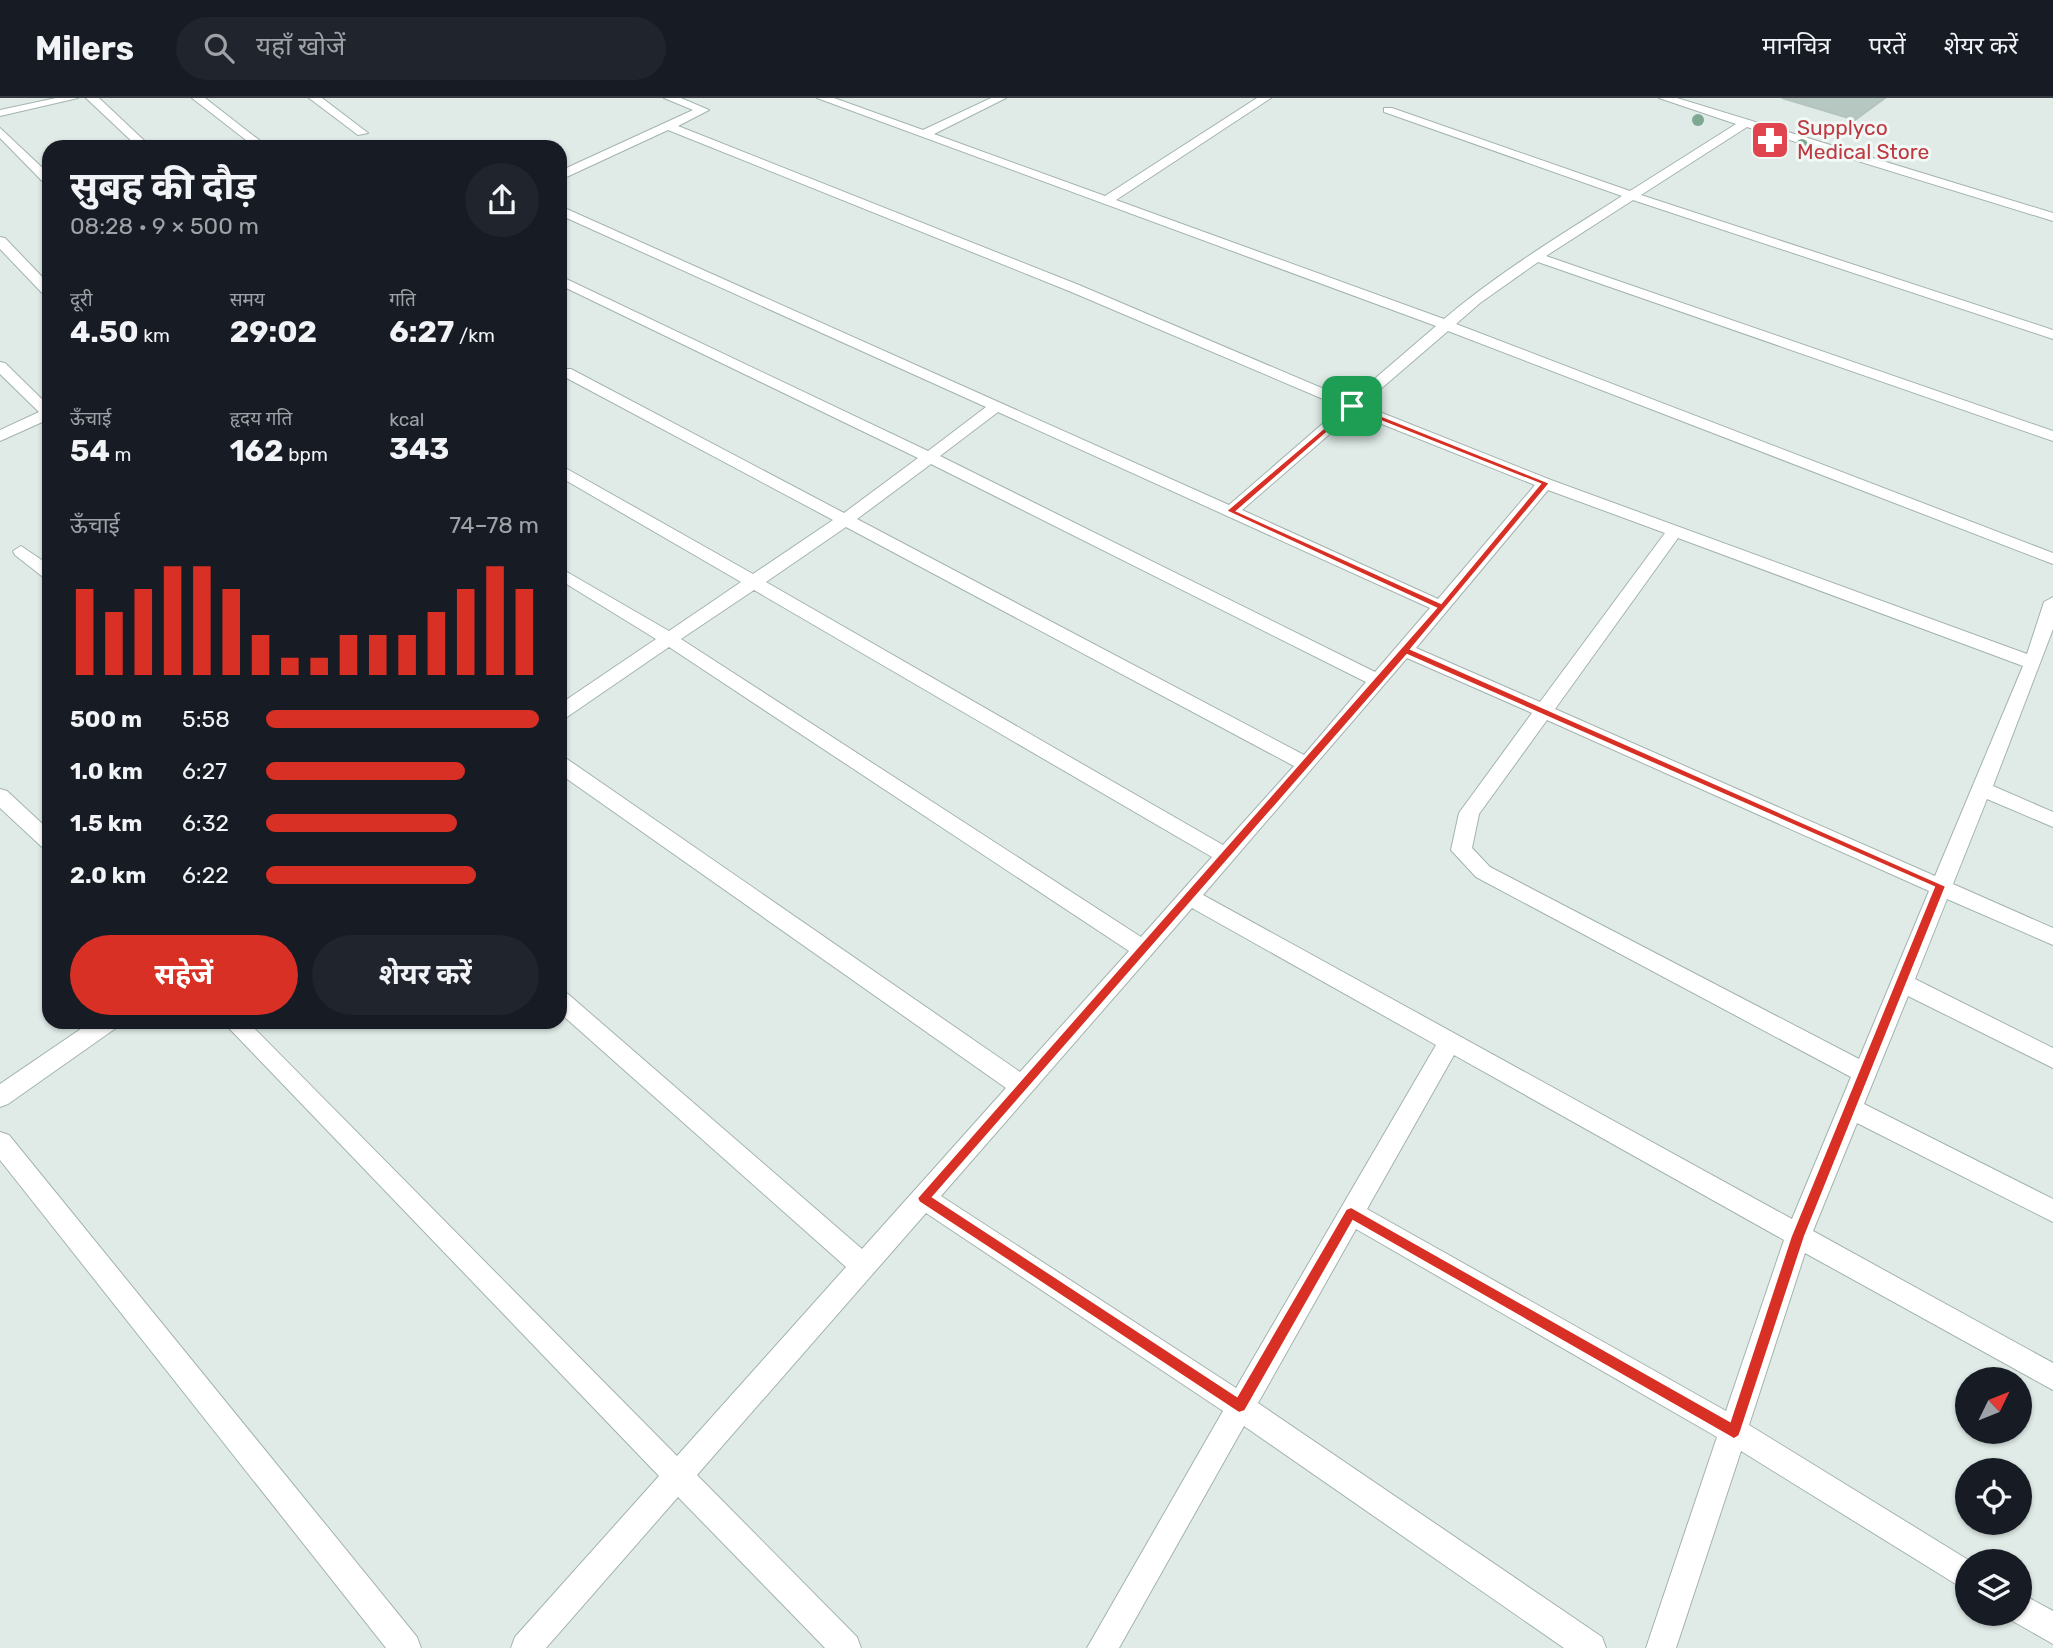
<!DOCTYPE html>
<html lang="hi">
<head>
<meta charset="utf-8">
<style>
	body { margin:0; font-family:Rubik,"Noto Sans Devanagari",sans-serif; background:#20242c; color:#f1f3f6; height:100vh; display:flex; flex-direction:column; font-size:26px; white-space:nowrap }
	* { box-sizing:border-box; margin:0 }
	p { font-size:23px; color:#9ea1a6 }
	.icon { flex:none; width:38px; height:38px; fill:none; stroke:currentColor; stroke-width:2; stroke-linecap:round; stroke-linejoin:round }
	.map { position:relative; flex:1; overflow:hidden }
	.drawer { position:absolute; left:42px; top:42px; width:525px; height:889px; display:flex; flex-direction:column; background:#171b24; border-radius:21px; box-shadow:0 2px 5px #0004 }
	.drawer>* { flex:none }
	.needle { width:46px; rotate:47deg }
	.tools { position:absolute; left:1955px; top:1269px; display:grid; gap:14px }
	.tools a { display:grid; place-items:center; width:77px; height:77px; border-radius:50%; background:#171b24; box-shadow:0 2px 5px #0004; font-size:35px }
	.pin { position:absolute; display:grid; place-items:center; width:60px; height:60px; color:#fff; margin:-30px; border-radius:14px; box-shadow:0 4px 10px #0006 }
	.round { display:grid; place-items:center; flex:none; width:74px; height:74px; border-radius:37px; background:#20242c }
	.overview { display:flex; align-items:center; justify-content:space-between; height:119px; padding:0 28px }
	h1 { font-size:38px; font-weight:700; line-height:52px }
	.metrics { display:grid; grid-template-columns:repeat(3,1fr); gap:10px; height:119px; padding:7px 28px }
	.metrics div { display:grid; align-content:center }
	.metrics b { font-size:30px; font-weight:700 }
	.metrics small { font-size:19px; font-weight:400 }
	.metrics p { font-size:19px }
	.chart { height:196px; padding:14px 28px }
	.chart p { display:flex; justify-content:space-between }
	.chart svg { width:100%; height:126px; margin-top:7px; stroke:#d93025; stroke-width:6 }
	.button { display:flex; gap:14px; margin-top:auto; padding:14px 28px }
	.button a { flex:1; height:80px; border-radius:42px; background:#d93025; color:#fff; font-size:28px; font-weight:700; line-height:80px; text-align:center }
	.button a+a { background:#20242c; color:#f1f3f6 }
	ul { padding:0 28px; list-style:none; font-size:23px }
	li { display:grid; grid-template-columns:112px 84px 1fr; align-items:center; height:52px }
	li i { height:18px; border-radius:9px; background:#d93025 }
	header { display:flex; align-items:center; gap:42px; box-sizing:border-box; height:98px; padding:0 35px; background:#171b24; border-bottom:2px solid #363941 }
	header strong { font-size:33px }
	nav { display:flex; gap:38px; margin-inline-start:auto; font-size:24px }
	.search { width:490px; height:63px; background:#20242c; display:flex; align-items:center; gap:18px; box-sizing:border-box; padding:0 24px; border-radius:38px; color:#9ea1a6; font-size:26px }
	.map>svg:first-child { display:block }
	.building { fill:#b6c6c0; stroke:#b3c4bf; stroke-width:2 }
	.lines { fill:none; stroke-linecap:round; stroke-linejoin:round }
	.street-casing { stroke:#a3b3af; stroke-width:2 }
	.street { fill:#fff; fill-rule:evenodd }
	.tree { fill:#7da892 }
	.route { fill:#d93025; stroke:#fff; stroke-width:2; fill-rule:evenodd }
	.labels { text-anchor:middle; stroke-width:6; stroke-linejoin:round; paint-order:stroke }
	.far-health-label { font-size:21px; fill:#be3a42; stroke:#f1f8f5; text-anchor:start }
</style>
</head>
<body>
<header>
<strong>Milers</strong>
<div class="search"><svg class="icon" aria-label="search" viewBox="0 0 24 24"><circle cx="10" cy="10" r="6"/><path d="M15 15l6 6"/></svg>यहाँ खोजें</div>
<nav><a>मानचित्र</a><a>परतें</a><a>शेयर करें</a></nav>
</header>
<div class="map">
<svg width="2053" height="1550" viewBox="0 0 2053 1550">
	<rect width="100%" height="100%" fill="#e0ebe7"/>
	<path class="building" d="M1782,0H1885L1855,22Z"/>
	<g class="lines">
		<defs>
			<g id="street">
				<path d="M56,0H78L0,18V12Z"/>
				<path d="M86,0H99L151,49H138Z"/>
				<path d="M192,0H205L268,49H255Z"/>
				<path d="M309,0H322L368,35L358,37Z"/>
				<path d="M664,0H681L709,12L678,28L1079,187L1350,302L1436,228L817,0H834L923,32L991,0H1006L934,36L1105,98L1257,0H1271L1116,102L1444,221C1499,174 1561,137 1622,98L1384,14V10H1392L1630,93L1736,26L1659,0H1677L2053,115V123L1747,29L1641,97L2053,232V241L1633,102L1546,158L2053,333V343L1538,164L1480,205L1456,226L2053,455V466L1448,233L1362,307L1551,382L2027,556L2044,504L2053,499V531L1993,688L2053,714V729L1987,701L1953,786L2053,830V847L1947,801L1915,881L2053,950V970L1908,898L1864,1006L2053,1101V1124L1857,1025L1813,1133L2053,1265V1292L1805,1155L1749,1327L1970,1463H1967V1493L1741,1353L1676,1550H1646L1717,1339L1356,1131L1258,1305L1602,1539L1606,1550H1564L1244,1328L1119,1550H1087L1223,1313L926,1115L697,1377L857,1539L861,1550H825L678,1399L546,1550H511L515,1539L659,1378L223,924H248L677,1358L846,1169L560,915V893L568,896L862,1151L1006,990L560,676V659L567,661L1020,974L1129,853L669,549L567,619L560,621V606L656,541L560,482V470L669,533L741,484L560,379V367L753,476L833,422L561,277V271H571L844,415L918,360L560,187V178L928,353L986,309L560,117V108L1229,407L1342,309L1069,193L668,32L560,82V73L693,12ZM998,314L1430,510L1375,574L940,358ZM1354,315L1535,387L1438,501L1242,412ZM931,366L1366,584L1304,657L857,421ZM1548,392L1665,435L1540,604L1416,550ZM846,429L1294,668L1223,747L766,484ZM1678,440L2023,568L1935,778L1555,611ZM754,492L1212,759L1141,839L681,541ZM1407,560L1532,615L1459,715L1451,752L1476,779L1851,979L1792,1121L1203,797ZM1547,622L1929,793L1859,961L1490,769L1472,750L1479,716ZM1192,810L1436,947L1236,1290L941,1098ZM1454,957L1784,1142L1726,1313L1367,1111Z"/>
				<path d="M0,30L49,76V87L45,86L0,40Z"/>
				<path d="M0,139L5,140L49,186V198L44,197L0,151Z"/>
				<path d="M0,264L5,265L49,308V321L0,343V332L39,314L0,276Z"/>
				<path d="M21,448L49,467V480L43,479L15,457L13,453Z"/>
				<path d="M0,691L7,693L49,732V751L42,749L0,710Z"/>
				<path d="M91,924H119L116,930L8,1006L0,1009V986Z"/>
				<path d="M0,1034L9,1037L417,1539L421,1550H386L0,1062Z"/>
				<path d="M2020,1495L2053,1513V1546L2009,1521L2007,1516H2020Z"/>
			</g>
		</defs>
		<use href="#street" class="street-casing"/>
		<use href="#street" class="street"/>
	</g>
	<g class="tree">
		<circle cx="1698" cy="22" r="6"/>
		<circle cx="1802" cy="47" r="6"/>
	</g>
	<path class="route" d="M1352,306L1550,385L1411,551L1946,788L1805,1138L1741,1333L1739,1338L1734,1341L1353,1123L1245,1313L1239,1315L919,1104L917,1100L1436,510L1226,413ZM1353,312L1540,386L1441,505L1237,413ZM1407,557L1934,789L1791,1138L1730,1323L1351,1109L1346,1111L1237,1298L933,1099Z"/>
	<defs>
		<symbol id="pharmacy-square" viewBox="-11 -11 22 22"><rect x="-9" y="-9" width="18" height="18" rx="4" fill="#e0444e" stroke="#f1f8f5"/><path d="M-2-6h4v4h4v4h-4v4h-4v-4h-4v-4h4Z" fill="#fff"/></symbol>
	</defs>
	<g fill-rule="evenodd">
		<use href="#pharmacy-square" x="1748" y="20" width="44" height="44"/>
	</g>
	<g class="labels">
		<g class="far-health-label">
			<text x="1797" y="37">Supplyco<tspan x="1797" dy="24">Medical Store</tspan></text>
		</g>
	</g>
</svg>
<div class="tools">
<a><svg class="needle" viewBox="-14 -14 28 28"><path d="M0-13l5 13h-10z" fill="#e53935"/><path d="M0 13l5-13h-10z" fill="#9ea1a6"/></svg></a>
<a><svg class="icon" aria-label="locate" viewBox="0 0 24 24"><circle cx="12" cy="12" r="6"/><path d="M12 2v4M12 18v4M2 12h4M18 12h4"/></svg></a>
<a><svg class="icon" aria-label="layers" viewBox="0 0 24 24"><path d="M12 4l9 5-9 5-9-5zM3 14l9 5 9-5"/></svg></a>
</div>
<div class="pin" style="left:1352px;top:308px;background:#1e9e55"><svg class="icon" aria-label="arrive" viewBox="0 0 24 24"><path d="M6 21V4h12l-3 4 3 4H6"/></svg></div>
<section class="drawer">
<div class="overview"><div><h1>सुबह की दौड़</h1><p>08:28 · 9 × 500 m</p></div><a class="round"><svg class="icon" aria-label="share" viewBox="0 0 24 24"><path d="M12 15V3M7 8l5-5 5 5M5 13v7h14v-7"/></svg></a></div>
<div class="metrics">
<div><p>दूरी</p><b>4.50<small> km</small></b></div>
<div><p>समय</p><b>29:02</b></div>
<div><p>गति</p><b>6:27<small> /km</small></b></div>
</div>
<div class="metrics">
<div><p>ऊँचाई</p><b>54<small> m</small></b></div>
<div><p>हृदय गति</p><b>162<small> bpm</small></b></div>
<div><p>kcal</p><b>343</b></div>
</div>
<div class="chart"><p><span>ऊँचाई</span>74–78 m</p>
<svg viewBox="0 0 160 44" preserveAspectRatio="none"><path d="M5 44V14M15 44V22M25 44V14M35 44V6M45 44V6M55 44V14M65 44V30M75 44V38M85 44V38M95 44V30M105 44V30M115 44V30M125 44V22M135 44V14M145 44V6M155 44V14"/></svg>
</div>
<ul>
<li><b>500 m</b>5:58<i style="width:100%"></i></li>
<li><b>1.0 km</b>6:27<i style="width:73%"></i></li>
<li><b>1.5 km</b>6:32<i style="width:70%"></i></li>
<li><b>2.0 km</b>6:22<i style="width:77%"></i></li>
</ul>
<div class="button"><a>सहेजें</a><a>शेयर करें</a></div>
</section>
</div>
</body>
</html>
